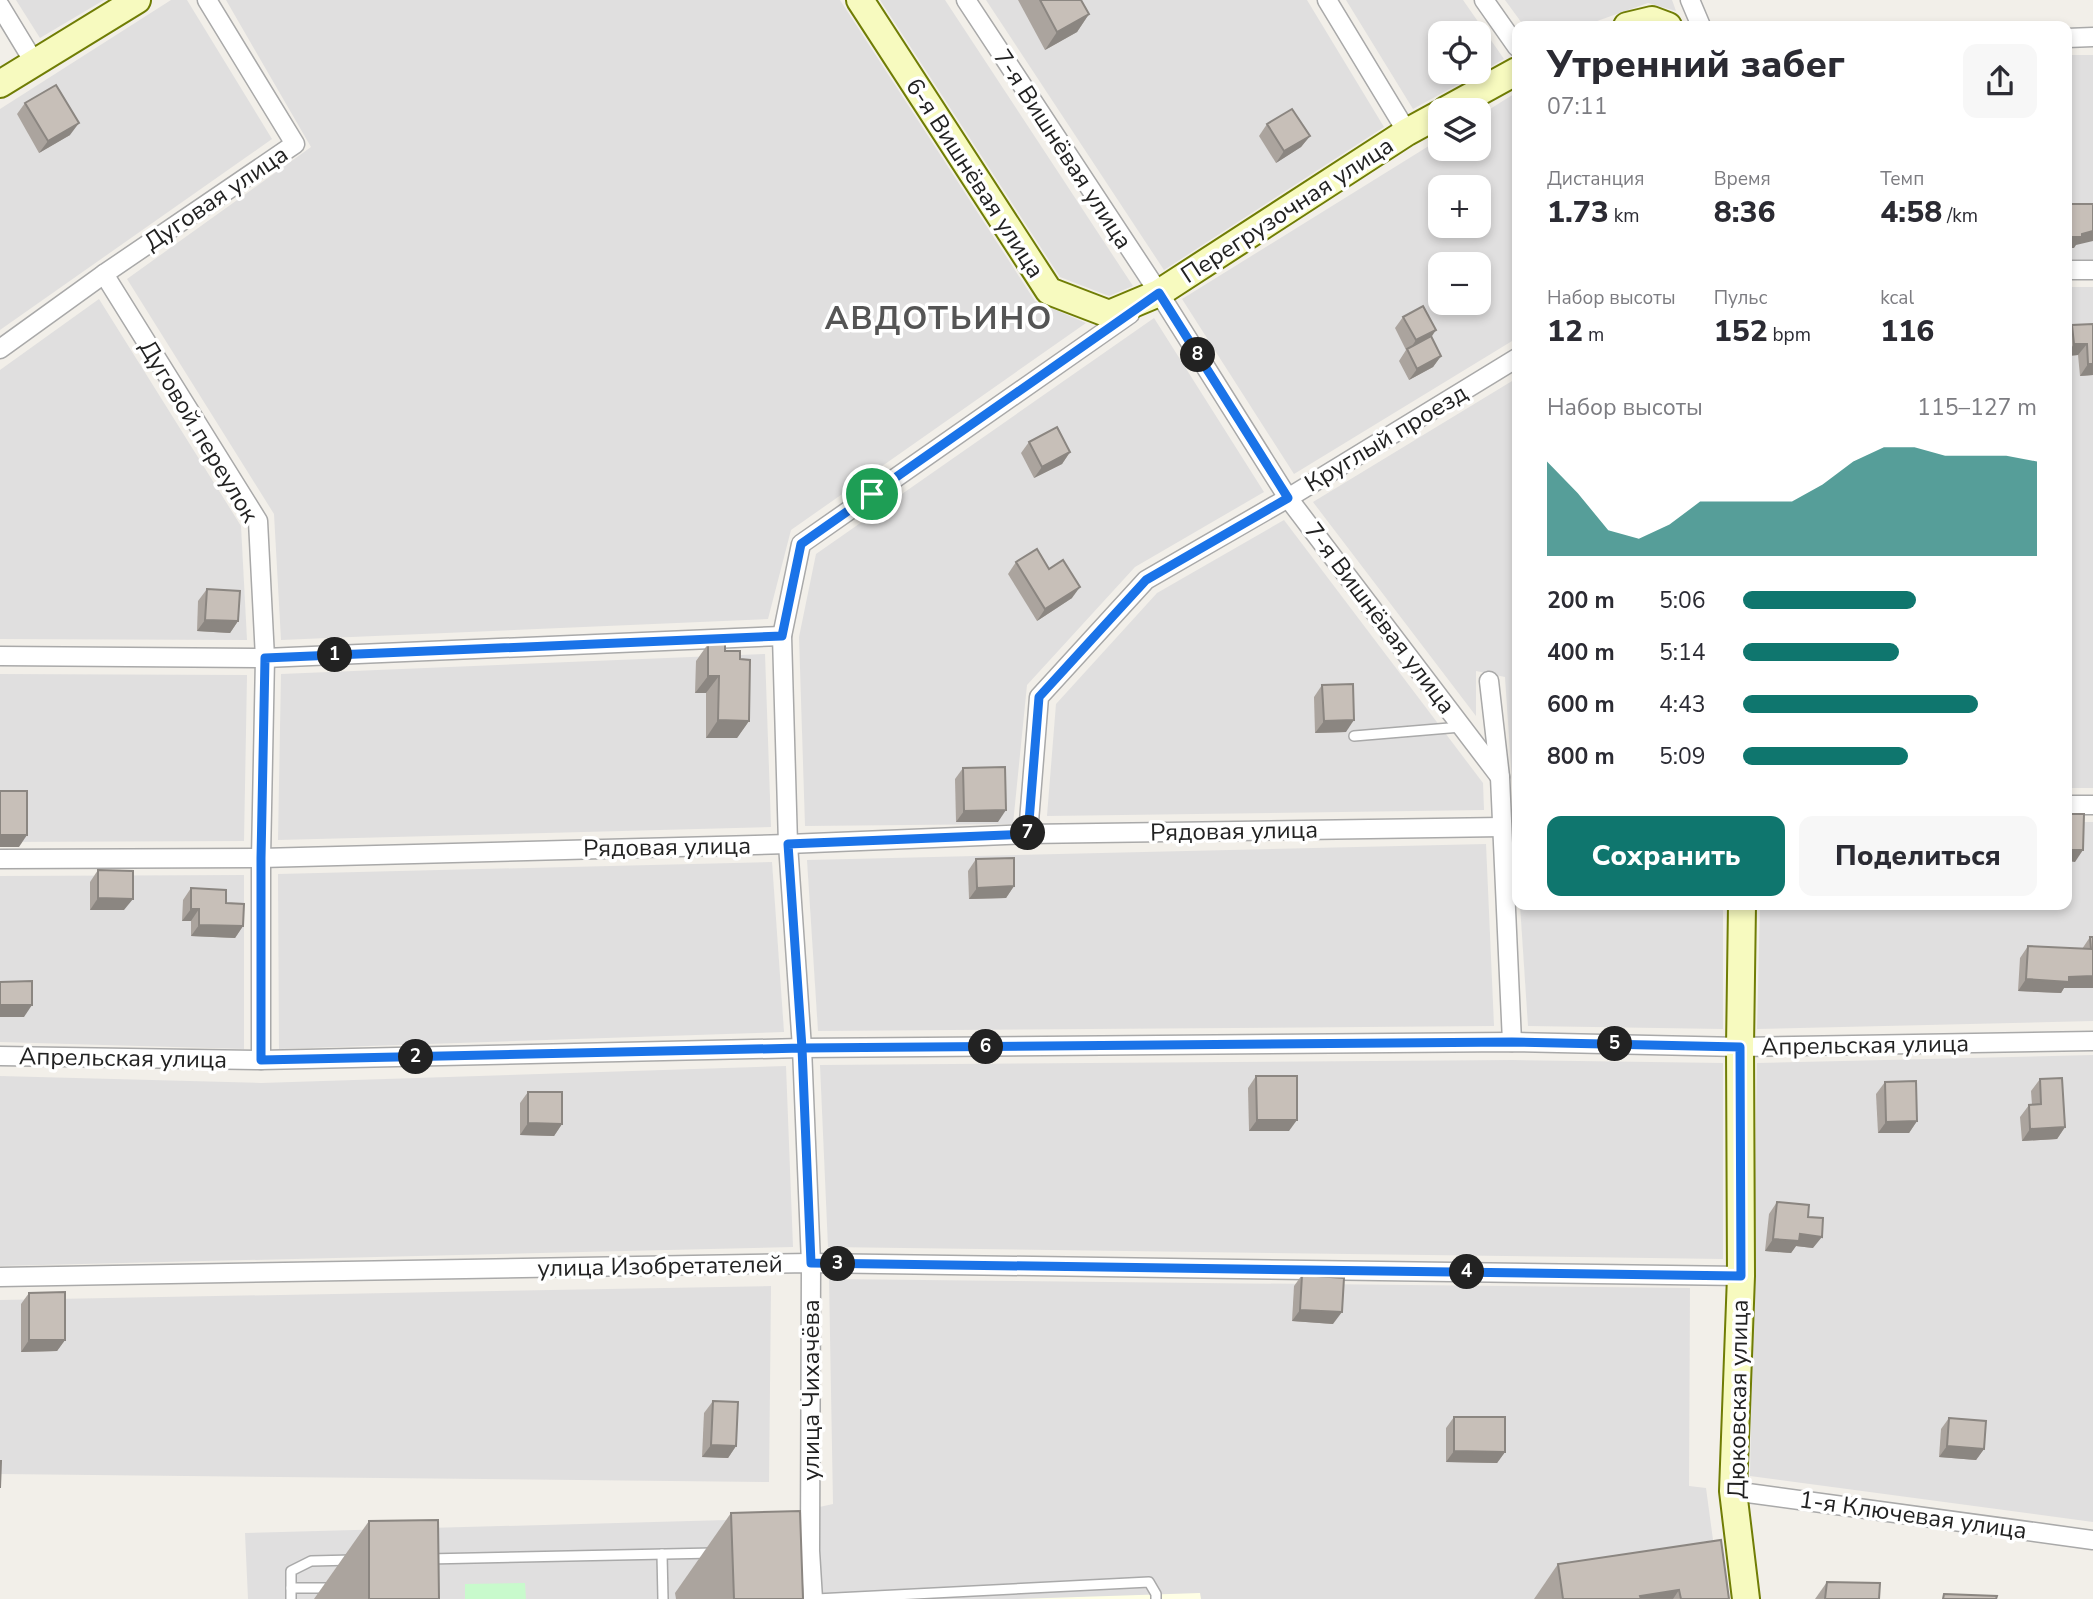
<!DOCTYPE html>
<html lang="ru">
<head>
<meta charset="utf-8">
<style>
	body { margin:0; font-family:"Nunito Sans",sans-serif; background:#f7f7f7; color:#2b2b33; height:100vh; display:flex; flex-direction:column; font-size:26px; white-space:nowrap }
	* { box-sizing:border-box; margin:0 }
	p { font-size:23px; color:#7c7c81 }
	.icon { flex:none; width:38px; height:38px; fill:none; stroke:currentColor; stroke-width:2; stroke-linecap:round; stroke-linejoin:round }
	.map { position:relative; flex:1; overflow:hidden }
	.sheet { position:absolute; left:1512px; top:21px; width:560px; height:889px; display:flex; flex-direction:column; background:#fff; border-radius:14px; box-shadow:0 4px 10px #0003 }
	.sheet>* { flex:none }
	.fabs { position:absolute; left:1428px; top:21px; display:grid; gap:14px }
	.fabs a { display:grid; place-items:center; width:63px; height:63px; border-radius:14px; background:#fff; box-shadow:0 4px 10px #0003; font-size:35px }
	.pin { position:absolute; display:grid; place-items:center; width:60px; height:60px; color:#fff; margin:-30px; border:4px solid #fff; border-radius:50%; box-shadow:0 2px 7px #0007 }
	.km { position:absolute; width:35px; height:35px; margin:-18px; border-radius:50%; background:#222; color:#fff; font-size:19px; line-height:35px; text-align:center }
	.round { display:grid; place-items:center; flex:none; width:74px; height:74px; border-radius:14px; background:#f7f7f7 }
	.head { display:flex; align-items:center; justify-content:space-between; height:119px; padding:0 35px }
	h1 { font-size:38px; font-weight:800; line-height:52px }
	.metrics { display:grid; grid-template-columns:repeat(3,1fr); gap:10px; height:119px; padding:7px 35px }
	.metrics div { display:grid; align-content:center }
	.metrics b { font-size:30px; font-weight:800 }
	.metrics small { font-size:19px; font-weight:400 }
	.metrics p { font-size:19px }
	.chart { height:196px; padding:14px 35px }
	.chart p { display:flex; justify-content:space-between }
	.chart svg { width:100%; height:126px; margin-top:7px; fill:#0f766e; opacity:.7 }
	.cta { display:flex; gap:14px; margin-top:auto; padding:14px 35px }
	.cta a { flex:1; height:80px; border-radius:14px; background:#0f766e; color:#fff; font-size:28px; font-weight:800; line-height:80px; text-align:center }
	.cta a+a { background:#f7f7f7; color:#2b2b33 }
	ul { padding:0 35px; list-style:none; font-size:23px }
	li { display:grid; grid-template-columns:112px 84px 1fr; align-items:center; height:52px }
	li i { height:18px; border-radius:9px; background:#0f766e }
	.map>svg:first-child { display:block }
	.residential { fill:#e0dfdf; fill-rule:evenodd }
	.education { fill:#ffffe5 }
	.park { fill:#c8facc }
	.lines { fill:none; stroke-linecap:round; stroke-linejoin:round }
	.lane-casing { stroke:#a9a9a9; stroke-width:12 }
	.street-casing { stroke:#a9a9a9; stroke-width:21 }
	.secondary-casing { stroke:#707d05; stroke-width:30 }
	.lane { stroke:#fff; stroke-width:9 }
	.street { stroke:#fff; stroke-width:18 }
	.secondary { stroke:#f7fabf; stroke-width:26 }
	.wall { fill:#aba49e }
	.shaded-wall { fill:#8b8681 }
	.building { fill:#c7bfb8; stroke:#8b8681; stroke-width:2 }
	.route-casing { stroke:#fff; stroke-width:14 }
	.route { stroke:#1a73e8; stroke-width:9 }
	.labels { text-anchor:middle; stroke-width:7; stroke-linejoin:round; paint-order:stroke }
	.street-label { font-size:24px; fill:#222; stroke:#fff }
	.district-label { font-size:32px; font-weight:bold; letter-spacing:2px; fill:#555; stroke:#fff }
</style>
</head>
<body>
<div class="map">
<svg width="2093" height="1599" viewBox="0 0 2093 1599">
	<rect width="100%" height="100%" fill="#f2efe9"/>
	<g class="residential">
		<path d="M16,0H104L40,38Z"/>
		<path d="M171,0H187L272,139L0,330V109Z"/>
		<path d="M226,0H840L1035,301L1086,323L791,530L768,619L281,640L274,514L127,279L311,147Z"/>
		<path d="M880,0H945L1133,286L1109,296L1060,277Z"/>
		<path d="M986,0H1307L1384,127L1164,270Z"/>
		<path d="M1346,0H1463L1504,59L1413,109ZM1440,33H1479V72H1440Z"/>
		<path d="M1505,0H1672L1676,11L1648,3L1583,26H1524Z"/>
		<rect x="2067" y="55" width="26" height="205"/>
		<path d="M1517,92V338L1294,474L1182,299L1440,139V149H1479V116ZM1440,187H1479V226H1440ZM1440,264H1479V303H1440Z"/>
		<rect x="2067" y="287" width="26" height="501"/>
		<path d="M99,299L241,526L247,640L0,639V370Z"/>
		<path d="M1154,318L1264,492L1135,567L1027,685L1013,824L805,826L799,637L816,554Z"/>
		<path d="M1517,378V856L1505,677L1476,671V716L1313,502Z"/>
		<path d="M1284,520L1483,783L1484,810L1047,816L1056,704L1157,593Z"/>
		<path d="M765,654L771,827L278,840L281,674Z"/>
		<path d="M0,674L247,675L244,841L0,842Z"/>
		<path d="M2067,822H2093V1021L1757,1029L1760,905H2067Z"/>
		<path d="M1486,844L1494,1026L818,1031L807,860Z"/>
		<path d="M772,862L784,1032L279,1049L278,874Z"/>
		<path d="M244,875V1049L0,1042V876Z"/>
		<path d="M1520,905H1723V1029L1528,1026Z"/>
		<path d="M2093,1055V1522L1750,1476L1757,1063Z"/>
		<path d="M1512,1060L1723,1063V1259L828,1247L820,1065Z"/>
		<path d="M786,1066L793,1247L0,1266V1076L261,1083Z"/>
		<path d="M829,1279L1690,1288L1689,1486L1706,1488L1721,1599H248L245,1533L764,1519L833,1504Z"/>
		<path d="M771,1286L769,1482L0,1474V1300Z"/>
	</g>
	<path class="education" d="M1200,1593L1201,1599H1017Z"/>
	<path class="park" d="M525,1583L526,1599H465V1584Z"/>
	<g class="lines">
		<defs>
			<g id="lane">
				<path d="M1354,736L1461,727"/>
				<path d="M662,1554L663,1599"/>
				<path d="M427,1559L714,1553"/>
				<path d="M291,1588H331"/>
				<path d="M291,1599V1571L311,1561L353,1560"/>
				<path d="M816,1599L1149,1582L1156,1594V1599"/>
			</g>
			<g id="street">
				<path d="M966,0L1159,293L1288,498L1500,777"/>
				<path d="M1327,0L1407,132"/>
				<path d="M1484,0L1517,47"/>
				<path d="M1690,0L1701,26"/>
				<path d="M0,6L34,62"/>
				<path d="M2067,38L2093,37"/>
				<path d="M2067,270H2093"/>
				<path d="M104,274L258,521L265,658L261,858V1060"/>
				<path d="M0,349L104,274L295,144L207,0"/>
				<path d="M0,656L265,658L782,636"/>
				<path d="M1489,681L1500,777L1512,1042"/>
				<path d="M2067,805H2093"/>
				<path d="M1028,834L1039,697L1146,580L1288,498L1517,358"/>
				<path d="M0,859L261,858L788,844L1028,834L1502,827"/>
				<path d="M0,1056L261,1060L802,1048L1512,1042L1740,1047L2093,1041"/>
				<path d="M0,1277L811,1263L1741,1276"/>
				<path d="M1733,1491L2093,1540"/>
				<path d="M813,1599L810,1551L811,1263L802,1048L788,844L782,636L801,544L1130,314"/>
			</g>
			<g id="secondary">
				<path d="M860,0L1049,291L1109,314L1159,293L1407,132L1440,114"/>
				<path d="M1627,26L1652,20L1668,26"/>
				<path d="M0,84L137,0"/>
				<path d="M1446,110L1517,71"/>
				<path d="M1742,905L1740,1047L1741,1276L1733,1491L1746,1599"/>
			</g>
		</defs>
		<use href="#lane" class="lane-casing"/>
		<use href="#street" class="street-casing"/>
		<use href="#secondary" class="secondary-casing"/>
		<use href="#lane" class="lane"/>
		<use href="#street" class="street"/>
		<use href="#secondary" class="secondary"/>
	</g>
	<g class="wall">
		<path d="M1018,0H1081L1089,14L1077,32L1045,50Z"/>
		<path d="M25,103L70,135L39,153L17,114Z"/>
		<path d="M1267,124L1310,136L1301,147L1276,163L1259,136Z"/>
		<path d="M1403,317L1431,336L1441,356L1433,367L1409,380L1399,361L1406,350L1395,328Z"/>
		<path d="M2093,324V375L2080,376L2078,355L2067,356V333L2072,325Z"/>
		<path d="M1029,442L1070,452L1062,464L1034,478L1021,453Z"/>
		<path d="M1016,562L1049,569L1072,598L1037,621L1008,574Z"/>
		<path d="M207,589L238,621L230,633L197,631L198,601Z"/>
		<path d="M708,644L725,651L740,659L749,721L737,738H706V693H695L696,661Z"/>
		<path d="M1322,685L1346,732L1315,733L1314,697Z"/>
		<path d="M963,768L998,822H956L955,779Z"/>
		<path d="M976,859L1014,886L1006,898L969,899L968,871Z"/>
		<path d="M98,870L124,910H90V882Z"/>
		<path d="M191,888L226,903L243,926L235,938L191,936V921H182L183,900Z"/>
		<path d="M2090,937L2093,988H2064L2061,993L2018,991L2020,958L2028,946L2082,949Z"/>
		<path d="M1256,1076L1289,1131H1249L1248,1088Z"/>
		<path d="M2040,1079L2065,1127L2057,1139L2022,1141L2020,1117L2029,1105H2032L2031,1091Z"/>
		<path d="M1885,1082L1917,1121L1909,1133H1878L1876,1094Z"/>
		<path d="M528,1092L562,1124L554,1136L520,1135V1103Z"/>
		<path d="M1777,1202L1808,1217L1813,1248L1796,1246L1791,1253L1765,1251L1769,1214Z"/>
		<path d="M1302,1275L1333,1324L1292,1321L1294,1286Z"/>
		<path d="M29,1293L65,1340L57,1351L21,1352V1304Z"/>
		<path d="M713,1401L736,1446L728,1458L702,1457L704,1413Z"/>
		<path d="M1454,1417L1505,1452L1497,1463L1446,1462V1428Z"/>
		<path d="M1949,1418L1984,1449L1976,1460L1939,1457L1941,1429Z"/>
		<path d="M731,1513L803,1599H676L675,1593Z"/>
		<path d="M369,1521L439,1599H314Z"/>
		<path d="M1558,1564L1729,1599H1534Z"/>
		<path d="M1827,1582L1879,1599H1815Z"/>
	</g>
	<g class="shaded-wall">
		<path d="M1089,14L1077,32L1045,50L1057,32Z"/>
		<path d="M79,123L70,135L39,153L48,141Z"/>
		<path d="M1310,136L1301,147L1276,163L1284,151Z"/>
		<path d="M2093,231V241L2076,245L2074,248H2067V237Z"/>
		<path d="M1436,330L1428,342L1408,352L1416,340Z"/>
		<path d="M2074,344H2087L2078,355L2067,356V354Z"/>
		<path d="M1441,356L1433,367L1409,380L1417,369Z"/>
		<path d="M2088,364H2093V375L2080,376Z"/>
		<path d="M1070,452L1062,464L1034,478L1042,467Z"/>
		<path d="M1080,587L1072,598L1037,621L1045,609Z"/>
		<path d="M205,620L238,621L230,633L197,631Z"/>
		<path d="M708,676H719L706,693H695Z"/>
		<path d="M718,720L749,721L737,738H706Z"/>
		<path d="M1354,720L1346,732L1315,733L1324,721Z"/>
		<path d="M1006,810L998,822H956L964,811Z"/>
		<path d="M0,835H27L19,847H0Z"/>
		<path d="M2067,850H2083L2075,862L2067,861Z"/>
		<path d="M1014,886L1006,898L969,899L977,888Z"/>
		<path d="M98,898L133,899L124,910H90Z"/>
		<path d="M191,909H199L191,921H182Z"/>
		<path d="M199,925L243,926L235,938L191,936Z"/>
		<path d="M2093,976V988H2064L2061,993L2018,991L2026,979Z"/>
		<path d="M0,1005H32L24,1017H0Z"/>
		<path d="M1257,1120H1297L1289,1131H1249Z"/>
		<path d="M1917,1121L1909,1133H1878L1886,1122Z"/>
		<path d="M528,1123L562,1124L554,1136L520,1135Z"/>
		<path d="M2065,1127L2057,1139L2022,1141L2030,1129Z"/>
		<path d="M1800,1234L1822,1237L1813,1248L1796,1246L1791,1253L1765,1251L1773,1239Z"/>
		<path d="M1300,1310L1342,1312L1333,1324L1292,1321Z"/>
		<path d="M29,1340H65L57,1351L21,1352Z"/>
		<path d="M711,1445L736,1446L728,1458L702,1457Z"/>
		<path d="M1947,1446L1984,1449L1976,1460L1939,1457Z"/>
		<path d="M1454,1451L1505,1452L1497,1463L1446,1462Z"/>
		<path d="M1679,1590L1673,1599H1638L1640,1596Z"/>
	</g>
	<g class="building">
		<path d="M1040,0H1081L1089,14L1057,32Z"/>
		<path d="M56,85L79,123L48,141L25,103Z"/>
		<path d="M1292,109L1310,136L1284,151L1267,124Z"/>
		<path d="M2067,204H2093V231L2082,234V237H2067Z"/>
		<path d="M1423,306L1436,330L1416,340L1403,317Z"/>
		<path d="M2093,324V364H2088L2087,344H2074L2072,325Z"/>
		<path d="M1431,336L1441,356L1417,369L1407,349Z"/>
		<path d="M1057,427L1070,452L1042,467L1029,442Z"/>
		<path d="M1037,549L1049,569L1063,560L1080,587L1045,609L1016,562Z"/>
		<path d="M207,589L240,591L238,621L205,620Z"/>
		<path d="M708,644H725V651H740V659L750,660L749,721L718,720L719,676H708Z"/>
		<path d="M1353,684L1354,720L1324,721L1322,685Z"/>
		<path d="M1005,767L1006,810L964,811L963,768Z"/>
		<rect x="0" y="791" width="27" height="44"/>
		<path d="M2068,814H2084L2083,850H2067Z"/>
		<path d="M1014,858V886L977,888L976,859Z"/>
		<path d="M98,870L133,871V899L98,898Z"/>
		<path d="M191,888L226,890V903L244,904L243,926L199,925V909H191Z"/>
		<path d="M2090,937H2093V976L2069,977V982L2026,979L2028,946L2091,949Z"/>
		<path d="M32,981V1005H0V982Z"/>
		<path d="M1256,1076H1297V1120H1257Z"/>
		<path d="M2062,1078L2065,1127L2030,1129L2029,1105L2041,1104L2040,1079Z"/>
		<path d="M1916,1081L1917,1121L1886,1122L1885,1082Z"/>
		<path d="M528,1092H562V1124L528,1123Z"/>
		<path d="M1777,1202L1809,1205L1808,1217L1823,1218L1822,1237L1800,1234L1799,1241L1773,1239Z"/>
		<path d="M1302,1275L1344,1278L1342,1312L1300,1310Z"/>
		<path d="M65,1292V1340H29V1293Z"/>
		<path d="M713,1401L738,1402L736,1446L711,1445Z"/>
		<path d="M1454,1417H1505V1452L1454,1451Z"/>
		<path d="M1949,1418L1986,1421L1984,1449L1947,1446Z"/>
		<path d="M0,1461H1L0,1488Z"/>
		<path d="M800,1511L803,1599H734L731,1513Z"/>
		<path d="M438,1520L439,1599H369V1521Z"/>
		<path d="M1721,1540L1729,1599H1681L1679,1590L1640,1596L1641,1599H1563L1558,1564Z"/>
		<path d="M1827,1582L1880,1583L1879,1599H1825Z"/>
		<path d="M1944,1594L1997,1596L1996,1599H1943Z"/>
	</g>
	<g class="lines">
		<defs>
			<path id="route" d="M872,494L801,544L782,636L265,658L261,858V1060L802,1048L811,1263L1741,1276L1740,1047L1512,1042L802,1048L788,844L1028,834L1039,697L1146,580L1288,498L1159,293L872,494"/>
		</defs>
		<use href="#route" class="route-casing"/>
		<use href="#route" class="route"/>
	</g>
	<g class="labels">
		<g class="street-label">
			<text transform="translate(1063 149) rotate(57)" y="8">7-я Вишнёвая улица</text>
			<text transform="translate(975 178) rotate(57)" y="8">6-я Вишнёвая улица</text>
			<text transform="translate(216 198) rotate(-34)" y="8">Дуговая улица</text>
			<text transform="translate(1287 210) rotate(-33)" y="8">Перегрузочная улица</text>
			<text transform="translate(199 431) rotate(59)" y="8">Дуговой переулок</text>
			<text transform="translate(1386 438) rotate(-31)" y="8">Круглый проезд</text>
			<text transform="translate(1380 618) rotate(53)" y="8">7-я Вишнёвая улица</text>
			<text transform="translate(1234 831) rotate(-1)" y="8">Рядовая улица</text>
			<text transform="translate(667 847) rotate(-1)" y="8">Рядовая улица</text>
			<text transform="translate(1865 1045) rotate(-1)" y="8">Апрельская улица</text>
			<text transform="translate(123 1058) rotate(1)" y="8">Апрельская улица</text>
			<text transform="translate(660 1266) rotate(-1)" y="8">улица Изобретателей</text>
			<text transform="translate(811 1390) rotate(-90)" y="8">улица Чихачёва</text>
			<text transform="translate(1738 1399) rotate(-89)" y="8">Дюковская улица</text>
			<text transform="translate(1913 1515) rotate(8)" y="8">1-я Ключевая улица</text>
		</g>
		<g class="district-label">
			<text x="939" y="329">АВДОТЬИНО</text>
		</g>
	</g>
</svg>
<div class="fabs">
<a><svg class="icon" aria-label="locate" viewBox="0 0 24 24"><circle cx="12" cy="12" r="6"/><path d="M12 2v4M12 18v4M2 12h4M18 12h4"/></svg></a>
<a><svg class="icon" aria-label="layers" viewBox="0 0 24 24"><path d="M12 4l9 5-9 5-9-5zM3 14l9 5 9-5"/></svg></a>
<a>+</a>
<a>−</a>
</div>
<div class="pin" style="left:872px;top:494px;background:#1e9e55"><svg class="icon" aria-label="arrive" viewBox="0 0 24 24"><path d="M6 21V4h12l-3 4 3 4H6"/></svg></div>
<b class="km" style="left:335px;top:655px">1</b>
<b class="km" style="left:416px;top:1057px">2</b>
<b class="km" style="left:838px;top:1264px">3</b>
<b class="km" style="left:1467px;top:1272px">4</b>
<b class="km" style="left:1615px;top:1044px">5</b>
<b class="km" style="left:986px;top:1047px">6</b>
<b class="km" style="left:1028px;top:833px">7</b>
<b class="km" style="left:1198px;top:355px">8</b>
<section class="sheet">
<div class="head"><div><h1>Утренний забег</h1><p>07:11</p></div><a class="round"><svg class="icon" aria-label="share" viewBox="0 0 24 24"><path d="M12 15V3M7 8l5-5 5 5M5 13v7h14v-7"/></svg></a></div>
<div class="metrics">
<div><p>Дистанция</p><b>1.73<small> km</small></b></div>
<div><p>Время</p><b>8:36</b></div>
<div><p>Темп</p><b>4:58<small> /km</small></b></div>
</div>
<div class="metrics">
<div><p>Набор высоты</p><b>12<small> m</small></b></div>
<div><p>Пульс</p><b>152<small> bpm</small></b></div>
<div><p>kcal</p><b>116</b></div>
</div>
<div class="chart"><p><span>Набор высоты</span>115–127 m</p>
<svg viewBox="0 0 160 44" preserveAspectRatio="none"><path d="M0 44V11L10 22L20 35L30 38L40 33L50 25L60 25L70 25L80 25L90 19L100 11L110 6L120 6L130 9L140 9L150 9L160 11V44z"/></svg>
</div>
<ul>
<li><b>200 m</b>5:06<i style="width:59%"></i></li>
<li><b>400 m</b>5:14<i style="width:53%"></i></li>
<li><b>600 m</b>4:43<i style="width:80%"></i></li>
<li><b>800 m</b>5:09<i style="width:56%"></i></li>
</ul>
<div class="cta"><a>Сохранить</a><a>Поделиться</a></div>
</section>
</div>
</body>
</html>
